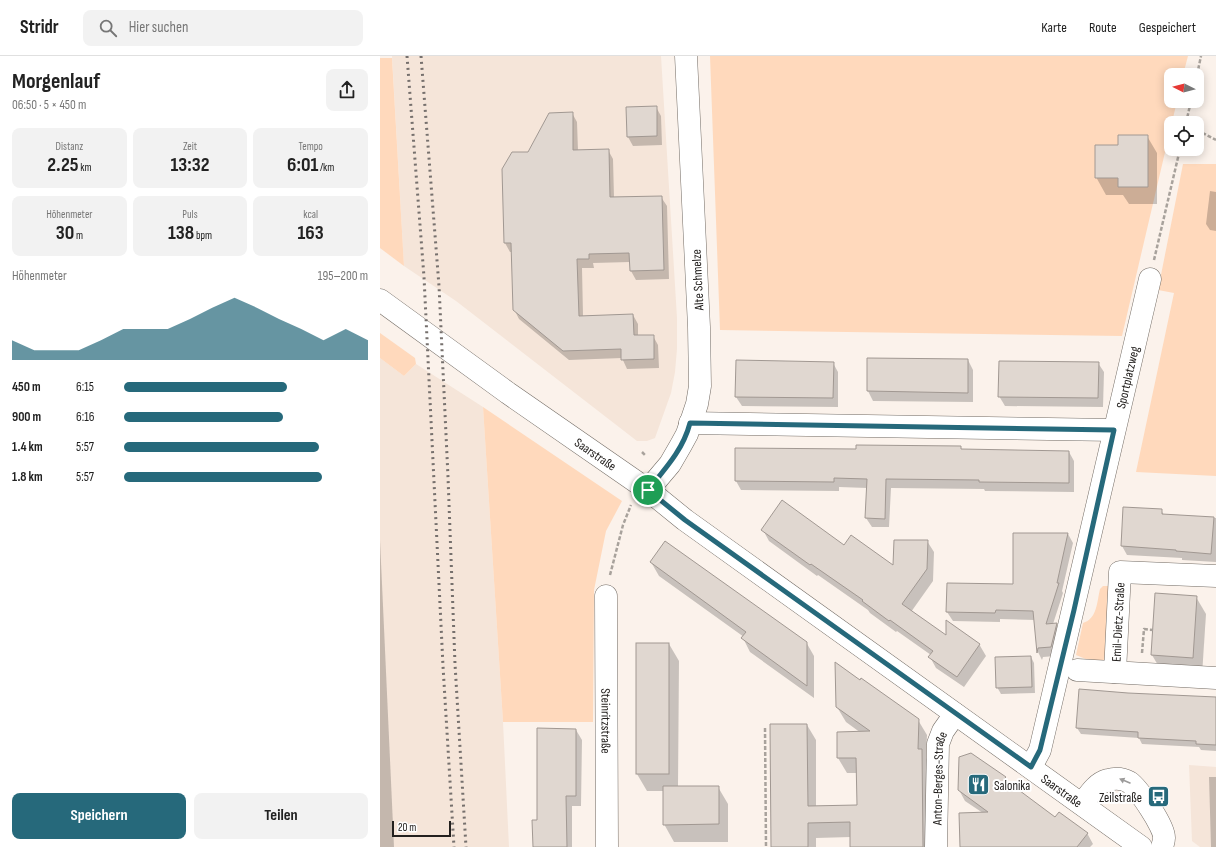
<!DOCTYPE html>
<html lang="de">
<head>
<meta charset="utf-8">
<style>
	body { margin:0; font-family:"Sofia Sans Condensed",sans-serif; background:#f2f2f2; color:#222; height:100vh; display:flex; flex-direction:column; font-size:15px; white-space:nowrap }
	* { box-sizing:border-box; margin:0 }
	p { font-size:13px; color:#767676 }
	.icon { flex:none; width:22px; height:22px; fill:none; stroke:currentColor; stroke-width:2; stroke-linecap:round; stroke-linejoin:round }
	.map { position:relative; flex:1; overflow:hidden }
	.drawer { display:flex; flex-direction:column; background:#fff; width:380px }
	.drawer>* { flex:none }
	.needle { width:26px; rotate:276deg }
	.tools { position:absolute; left:784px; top:12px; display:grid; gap:8px }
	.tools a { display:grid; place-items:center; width:40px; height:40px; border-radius:8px; background:#fff; box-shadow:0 2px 10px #0003; font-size:20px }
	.scale { position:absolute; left:12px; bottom:10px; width:59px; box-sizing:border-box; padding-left:4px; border:2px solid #23201e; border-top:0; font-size:11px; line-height:14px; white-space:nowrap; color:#23201e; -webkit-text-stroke:3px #fff; paint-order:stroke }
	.pin { position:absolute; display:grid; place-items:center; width:34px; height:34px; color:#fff; margin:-17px; border:2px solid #fff; border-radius:50%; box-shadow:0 1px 4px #0007 }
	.round { display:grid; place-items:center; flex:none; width:42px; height:42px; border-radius:8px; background:#f2f2f2 }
	.headline { display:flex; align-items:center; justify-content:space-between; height:68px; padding:0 12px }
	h1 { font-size:22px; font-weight:700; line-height:30px }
	.figures { display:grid; grid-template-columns:repeat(3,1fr); gap:6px; height:68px; padding:4px 12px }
	.figures div { display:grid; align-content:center; border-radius:8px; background:#f2f2f2; text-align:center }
	.figures b { font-size:20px; font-weight:700 }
	.figures small { font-size:11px; font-weight:400 }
	.figures p { font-size:11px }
	.chart { height:112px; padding:8px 12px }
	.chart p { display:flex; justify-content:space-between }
	.chart svg { width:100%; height:72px; margin-top:4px; fill:#26697b; opacity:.7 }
	.cta { display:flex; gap:8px; margin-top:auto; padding:8px 12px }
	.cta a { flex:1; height:46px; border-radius:8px; background:#26697b; color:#fff; font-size:16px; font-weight:700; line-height:46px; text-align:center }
	.cta a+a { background:#f2f2f2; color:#222 }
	ul { padding:0 12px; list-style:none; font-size:13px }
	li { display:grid; grid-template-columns:64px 48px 1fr; align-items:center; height:30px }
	li i { height:10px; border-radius:5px; background:#26697b }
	header { display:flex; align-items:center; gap:24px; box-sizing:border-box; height:56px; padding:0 20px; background:#fff; border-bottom:1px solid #e0e0e0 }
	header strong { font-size:19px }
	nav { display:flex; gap:22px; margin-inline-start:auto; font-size:14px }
	.search { width:280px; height:36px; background:#f2f2f2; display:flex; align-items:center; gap:10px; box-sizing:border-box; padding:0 14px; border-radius:8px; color:#767676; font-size:15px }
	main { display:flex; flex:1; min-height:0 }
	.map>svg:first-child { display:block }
	.built { fill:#f5e5d9 }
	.green { fill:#ffd9bc }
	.shadow { fill:#0003 }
	.building { fill:#e0d7d0; stroke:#a19892 }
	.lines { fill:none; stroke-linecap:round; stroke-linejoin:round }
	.minor-casing { stroke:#736c65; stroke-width:23 }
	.major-casing { stroke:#736c65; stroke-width:23 }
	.path { stroke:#a8a29c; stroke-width:2.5; stroke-dasharray:4 2; stroke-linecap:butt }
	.minor { stroke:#fff; stroke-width:22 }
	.major { stroke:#fff; stroke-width:22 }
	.rail { stroke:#76706d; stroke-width:3; stroke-dasharray:2 4; stroke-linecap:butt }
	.oneway { fill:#9c9b9a }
	.route-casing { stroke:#fff; stroke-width:8 }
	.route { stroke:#26697b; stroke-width:5 }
	.labels { text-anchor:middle; stroke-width:4; stroke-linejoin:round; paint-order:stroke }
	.street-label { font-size:13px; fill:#23201e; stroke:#fff }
	.poi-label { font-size:13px; fill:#23201e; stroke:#fff; text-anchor:start }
</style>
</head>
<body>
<header>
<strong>Stridr</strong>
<div class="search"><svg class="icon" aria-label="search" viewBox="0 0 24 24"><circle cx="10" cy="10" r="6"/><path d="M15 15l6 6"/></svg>Hier suchen</div>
<nav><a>Karte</a><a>Route</a><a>Gespeichert</a></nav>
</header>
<main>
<section class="drawer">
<div class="headline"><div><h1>Morgenlauf</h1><p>06:50 · 5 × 450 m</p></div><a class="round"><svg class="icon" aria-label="share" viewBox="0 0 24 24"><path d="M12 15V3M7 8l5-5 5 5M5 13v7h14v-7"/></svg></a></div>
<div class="figures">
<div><p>Distanz</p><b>2.25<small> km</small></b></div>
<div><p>Zeit</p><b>13:32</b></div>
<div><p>Tempo</p><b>6:01<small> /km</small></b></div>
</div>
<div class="figures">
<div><p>Höhenmeter</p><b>30<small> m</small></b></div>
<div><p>Puls</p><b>138<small> bpm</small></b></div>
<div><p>kcal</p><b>163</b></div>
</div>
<div class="chart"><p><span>Höhenmeter</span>195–200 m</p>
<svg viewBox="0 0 160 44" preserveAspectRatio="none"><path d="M0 44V32L10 38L20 38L30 38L40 32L50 25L60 25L70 25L80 19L90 12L100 6L110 12L120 19L130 25L140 32L150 25L160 32V44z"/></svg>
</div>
<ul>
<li><b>450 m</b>6:15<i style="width:67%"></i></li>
<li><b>900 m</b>6:16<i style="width:65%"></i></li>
<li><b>1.4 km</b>5:57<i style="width:80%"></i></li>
<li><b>1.8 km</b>5:57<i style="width:81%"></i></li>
</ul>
<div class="cta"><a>Speichern</a><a>Teilen</a></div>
</section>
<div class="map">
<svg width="836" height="791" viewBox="0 0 836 791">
	<rect width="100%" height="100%" fill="#fbf2eb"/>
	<g class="built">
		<path d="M12,0H281L297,262V293L295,316L291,337L275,382L267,385H257L76,245L24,210Z"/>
		<path d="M0,302L24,320L36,308L103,351L123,666L129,791H0Z"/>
		<path d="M809,709L836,711V791H820L812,785Z"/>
	</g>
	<g class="green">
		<path d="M330,0H808L803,19H791V45H797L742,280L340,274Z"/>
		<path d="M0,2H12L24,210L0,192Z"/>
		<path d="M803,108H836V420L756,416L794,237L778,234Z"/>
		<path d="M0,277L35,302L36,308L24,320L0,302Z"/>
		<path d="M103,351L242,445L226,475L214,534L213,666H123Z"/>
		<path d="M723,530H729L727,600L723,607L718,608L696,599L703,567C717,563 717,546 720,533Z"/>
	</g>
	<g class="shadow">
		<path d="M276,51L281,60L282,89L253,90L248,81Z"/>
		<path d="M192,57L197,66L198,95L228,94L233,103L234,142L281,141L287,150L289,223L256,224L251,215L250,206L213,207L214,212H202L203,260L253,259L258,268V280H273L278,289L279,312L247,313L242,302L189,304L139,263L134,253L132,196H130L125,187L149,96Z"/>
		<path d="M767,80L777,97V148H749L743,139H726L716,121L739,90Z"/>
		<path d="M830,135L836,136V175L830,174L826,168Z"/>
		<path d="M488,303L588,304L593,314V346L493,345L488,335Z"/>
		<path d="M453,307L458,316V351L362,350L356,341Z"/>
		<path d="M718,307L724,316L723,351L625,350L619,340Z"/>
		<path d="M580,391L582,394L689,396L694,405V436L605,435L604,433L511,432L509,471H492L486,462L487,432L459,431V435L361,434L356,425L477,394Z"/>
		<path d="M781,454L784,459L836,462V506L802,504V502L747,499L742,490Z"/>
		<path d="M383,474L464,490L514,511L547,485L554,496L553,525L531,556L567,581L599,588L606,600L584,631L556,612L550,601L551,599L517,575L516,576L490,557L488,554L438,519L437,520L389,485Z"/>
		<path d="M634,478H688L693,487L682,535L683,537L673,568H676L682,577L676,600L663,601L662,604L658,596L655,564L620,563V566L573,565L567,556L634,529Z"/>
		<path d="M0,484L14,791H0Z"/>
		<path d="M271,506L426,586L434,600V642L370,596L363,582L364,581L279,520Z"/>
		<path d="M776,538L816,541L826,558L822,619L782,616L772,599Z"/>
		<path d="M289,588L299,605L298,731H338L348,748V786H294L284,768V735H267L257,718Z"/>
		<path d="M651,601L654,607L655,637L621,638L617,631Z"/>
		<path d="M748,638L836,642V695L821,694L819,691L762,688L759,682L701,678L697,672Z"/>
		<path d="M457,651L538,664L547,679L546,702L550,709L551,791H471V781L436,782V791H392L427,669L436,684V751L478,750L477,717H467L458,702V677H481L466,666Z"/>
		<path d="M196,674L202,684L201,750H192V791H154L158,765Z"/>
		<path d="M829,721H836V791H831Z"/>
		<path d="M625,722L629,728L675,763L707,777L713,788L710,791H581L603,757L585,745L579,734Z"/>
	</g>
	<g class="building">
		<path d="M277,50V80L247,81L246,51Z"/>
		<path d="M193,56V94L229,93L230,141L282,140L284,214L250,215L249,197L209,198V203H197L199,260L253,258L254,279H274V303L241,304V293L183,295L133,254L131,187H124L122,113L132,96H148L169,57Z"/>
		<path d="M738,79H768V131H738V122H715V89H738Z"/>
		<path d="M487,302L588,303V337L487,335Z"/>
		<path d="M356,304L454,306L453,342L355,341Z"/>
		<path d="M619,305L719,306L718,342L618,341Z"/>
		<path d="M476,389L581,390V393L689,395V427L599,426V424L506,423L505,463L485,462L487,423L454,422V426L355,425V392L476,393Z"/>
		<path d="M402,444L464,489L471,479L513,509L514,484H548L547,513L522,548L566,579V564L600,588L577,621L548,601L553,595L510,564L509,565L482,545L483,544L431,508L430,509L381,474Z"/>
		<path d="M743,451L782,453V458L834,461L831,498L796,495V494L741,490Z"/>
		<path d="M633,477H688L677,527H679L666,568L677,567L671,591L658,592L657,597L653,555L616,554L615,557L566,556L567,527L633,528Z"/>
		<path d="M285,485L427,586V630L361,582L366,576L270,506Z"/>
		<path d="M775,537L817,540L813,602L771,599Z"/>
		<rect x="256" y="587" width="33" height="131"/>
		<path d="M651,600L652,631L616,632L615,601Z"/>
		<path d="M455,606L480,624L481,622L539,663L538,693H542L543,791H470V766L428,767V791H391L390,668H427L428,750L477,749L476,702H457V676L490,675L456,651Z"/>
		<path d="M699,633L748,637L836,641V689L816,688V685L758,682V676L696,672Z"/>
		<path d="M157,672L196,673V740H186L187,791H153L152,764H157Z"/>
		<path d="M591,697L626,721L624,723L675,761L679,756L708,777L697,791H580L579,757L608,756L578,734L579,701Z"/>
		<path d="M283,730H339V768L283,769Z"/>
	</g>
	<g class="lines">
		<defs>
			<g id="minor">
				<path d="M310,367L734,374"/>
				<path d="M268,434L290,408L301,389L307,378L317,348L320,330L319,271L306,0"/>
				<path id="s1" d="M226,540L227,791"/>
				<path d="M697,614L836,622"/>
				<path id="s2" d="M735,616L740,516L836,520"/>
				<path id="s3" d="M651,711L660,694L770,223"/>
				<path d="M702,748C709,739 716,727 728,724C735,722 742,722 749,726C758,732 785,771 784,782C784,785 783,788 782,791"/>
				<path id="s4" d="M556,791L558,688L563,675L575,658"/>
			</g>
			<g id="major">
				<path id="s5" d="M0,244L128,337L268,434L305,464L761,791"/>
			</g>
		</defs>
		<use href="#minor" class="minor-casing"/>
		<use href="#major" class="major-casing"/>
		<g class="path">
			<path d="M817,19L821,0"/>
			<path d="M806,67L811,45"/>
			<path d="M817,74L836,84"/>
			<path d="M774,204L800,93"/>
			<path d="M262,396L265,399"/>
			<path d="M230,519L243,469L251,449"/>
			<path d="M762,597L764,573L773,574"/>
			<path d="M385,672L386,791"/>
		</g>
		<use href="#minor" class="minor"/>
		<use href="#major" class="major"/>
		<g class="rail">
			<path d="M27,0L44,221L63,610L74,791"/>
			<path d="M41,0L59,230L68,421L75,608L86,791"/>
		</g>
	</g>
	<defs><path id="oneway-solid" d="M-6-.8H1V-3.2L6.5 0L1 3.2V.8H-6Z"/></defs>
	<use class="oneway" href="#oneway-solid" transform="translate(745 725) rotate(-157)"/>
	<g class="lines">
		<defs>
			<path id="route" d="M310,367L734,374L694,554L660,694L651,711L305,464L268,434C285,413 303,394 310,367Z"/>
		</defs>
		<use href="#route" class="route-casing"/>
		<use href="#route" class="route"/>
	</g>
	<defs>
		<symbol id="restaurant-square" viewBox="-11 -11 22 22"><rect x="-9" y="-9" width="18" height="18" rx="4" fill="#26697b" stroke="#fff"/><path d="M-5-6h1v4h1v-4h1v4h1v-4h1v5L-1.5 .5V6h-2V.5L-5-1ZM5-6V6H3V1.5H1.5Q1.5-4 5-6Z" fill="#fff"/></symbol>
		<symbol id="bus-square" viewBox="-11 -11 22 22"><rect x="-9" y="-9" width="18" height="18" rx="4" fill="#26697b" stroke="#fff"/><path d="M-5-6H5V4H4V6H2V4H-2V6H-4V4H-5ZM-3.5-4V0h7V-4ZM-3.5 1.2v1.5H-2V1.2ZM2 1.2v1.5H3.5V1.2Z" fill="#fff"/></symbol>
	</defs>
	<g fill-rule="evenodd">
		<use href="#restaurant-square" x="586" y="716" width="25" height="25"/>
		<use href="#bus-square" x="766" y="728" width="25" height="25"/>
	</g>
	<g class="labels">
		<g class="street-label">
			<text transform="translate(317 224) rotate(-93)" y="5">Alte Schmelze</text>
			<text dy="5" stroke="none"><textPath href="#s3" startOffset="402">Sportplatzweg</textPath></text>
			<text dy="5" stroke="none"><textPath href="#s5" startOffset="265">Saarstraße</textPath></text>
			<text dy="5" stroke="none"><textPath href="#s2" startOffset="50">Emil-Dietz-Straße</textPath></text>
			<text dy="5" stroke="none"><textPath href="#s1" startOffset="125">Steinritzstraße</textPath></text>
			<text dy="5" stroke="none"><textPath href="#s4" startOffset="69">Anton-Berges-Straße</textPath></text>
			<text dy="5" stroke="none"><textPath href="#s5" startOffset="840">Saarstraße</textPath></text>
		</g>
		<g class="poi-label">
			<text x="614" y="734">Salonika</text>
			<text x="762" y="746" text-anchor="end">Zeilstraße</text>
		</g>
	</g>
</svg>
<div class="tools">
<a><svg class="needle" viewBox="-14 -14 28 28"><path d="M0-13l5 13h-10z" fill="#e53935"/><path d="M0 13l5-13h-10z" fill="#767676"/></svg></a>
<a><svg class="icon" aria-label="locate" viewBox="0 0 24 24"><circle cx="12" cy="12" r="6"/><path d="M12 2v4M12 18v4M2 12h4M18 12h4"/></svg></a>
</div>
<div class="scale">20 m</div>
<div class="pin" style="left:268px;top:434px;background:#1e9e55"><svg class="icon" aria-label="arrive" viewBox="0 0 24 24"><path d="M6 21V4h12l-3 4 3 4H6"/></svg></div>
</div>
</main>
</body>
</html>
